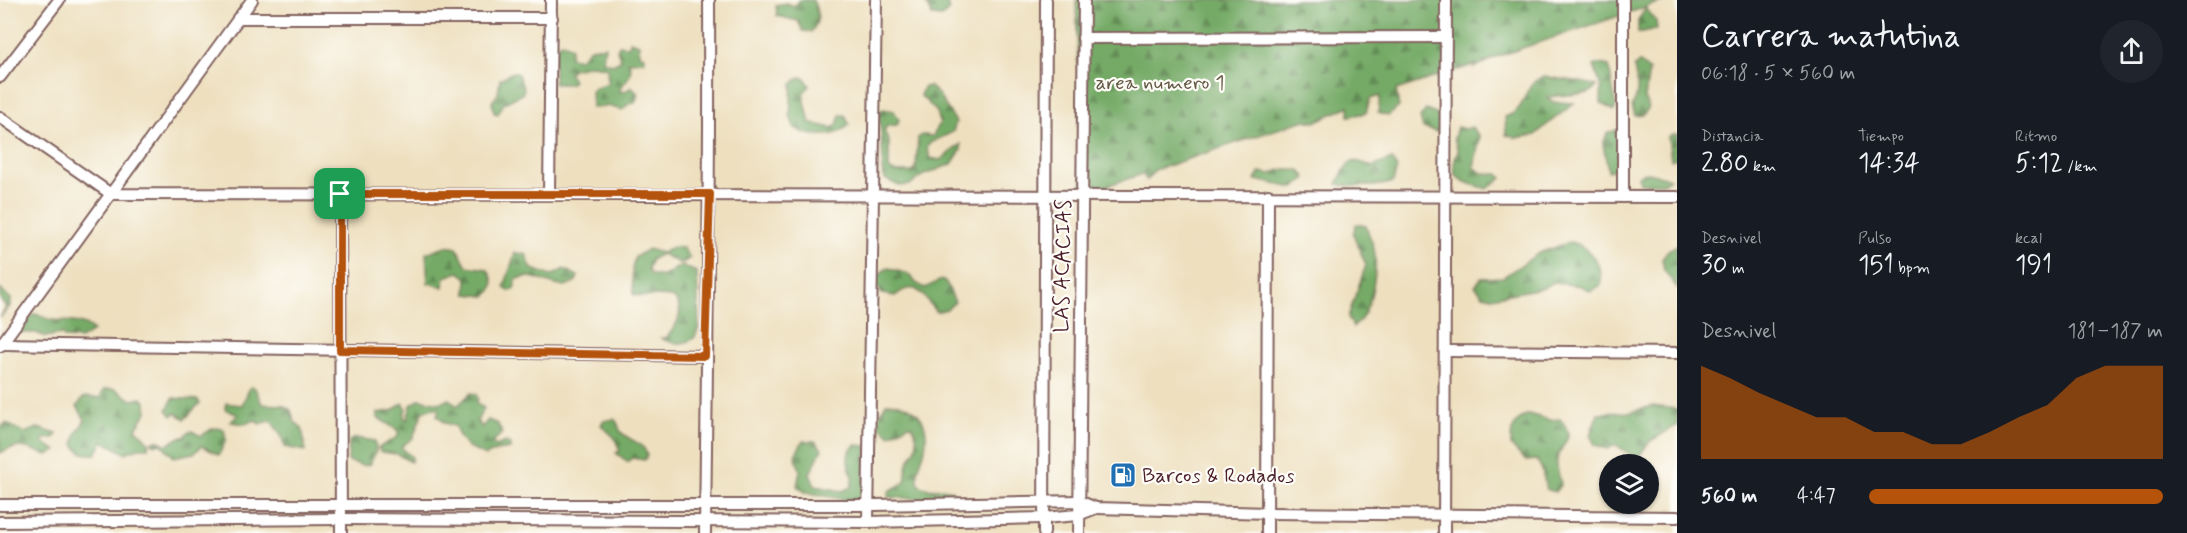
<!DOCTYPE html>
<html lang="es">
<head>
<meta charset="utf-8">
<style>
	body { margin:0; font-family:Mynerve,sans-serif; background:#20242c; color:#f1f3f6; height:100vh; display:flex; flex-direction:column; font-size:22px; white-space:nowrap }
	* { box-sizing:border-box; margin:0 }
	p { font-size:20px; color:#9ea1a6 }
	.icon { flex:none; width:33px; height:33px; fill:none; stroke:currentColor; stroke-width:2; stroke-linecap:round; stroke-linejoin:round }
	.map { position:relative; flex:1; overflow:hidden }
	.sheet { display:flex; flex-direction:column; background:#171b24; width:510px }
	.sheet>* { flex:none }
	.fabs { position:absolute; left:1599px; top:454px; display:grid; gap:12px }
	.fabs a { display:grid; place-items:center; width:60px; height:60px; border-radius:50%; background:#171b24; box-shadow:0 2px 4px #0004; font-size:30px }
	.pin { position:absolute; display:grid; place-items:center; width:51px; height:51px; color:#fff; margin:-26px; border-radius:12px; box-shadow:0 3px 9px #0006 }
	.round { display:grid; place-items:center; flex:none; width:63px; height:63px; border-radius:32px; background:#20242c }
	.summary { display:flex; align-items:center; justify-content:space-between; height:102px; padding:0 24px }
	h1 { font-size:33px; font-weight:600; line-height:45px }
	.stats { display:grid; grid-template-columns:repeat(3,1fr); gap:9px; height:102px; padding:6px 24px }
	.stats div { display:grid; align-content:center }
	.stats b { font-size:26px; font-weight:600 }
	.stats small { font-size:16px; font-weight:400 }
	.stats p { font-size:16px }
	.chart { height:168px; padding:12px 24px }
	.chart p { display:flex; justify-content:space-between }
	.chart svg { width:100%; height:108px; margin-top:6px; fill:#b45309; opacity:.7 }
	ul { padding:0 24px; list-style:none; font-size:20px }
	li { display:grid; grid-template-columns:96px 72px 1fr; align-items:center; height:45px }
	li i { height:15px; border-radius:8px; background:#b45309 }
	main { display:flex; flex:1; min-height:0 }
	.map>svg:first-child { display:block }
	.forest { fill:url(#forest-firs); stroke:#606448; stroke-width:1.5 }
	.lines { fill:none; stroke-linecap:round; stroke-linejoin:round }
	.street-casing { stroke:#83635f; stroke-width:14 }
	.street { stroke:#fff; stroke-width:10 }
	.route-casing { stroke:#fff; stroke-width:12 }
	.route { stroke:#b45309; stroke-width:8 }
	.labels { text-anchor:middle; stroke-width:4.5; stroke-linejoin:round; paint-order:stroke }
	.park-label { font-size:21px; fill:#635945; stroke:#fdfcf7 }
	.street-label { font-size:21px; fill:#4a1f2b; stroke:#fdfcf7 }
	.poi-label { font-size:21px; fill:#4a1f2b; stroke:#fdfcf7; text-anchor:start }
</style>
</head>
<body>
<main>
<div class="map">
<svg width="1677" height="533" viewBox="0 0 1677 533">
	<defs>
		<pattern id="forest-firs" width="22" height="20" patternUnits="userSpaceOnUse" patternTransform="scale(1.5)"><rect width="22" height="20" fill="#75aa66"/><path d="M5 1l3.5 6h-7zM16 11l3.5 6h-7z" fill="#628a54"/></pattern>
	</defs>
	<rect width="100%" height="100%" fill="#fdfcf7"/>
	<filter id="ink" filterUnits="userSpaceOnUse"><feTurbulence type="fractalNoise" baseFrequency=".0167" numOctaves="2"/><feDisplacementMap in="SourceGraphic" scale="12" xChannelSelector="R" yChannelSelector="G"/><feConvolveMatrix kernelMatrix="1 2 1 2 8 2 1 2 1" color-interpolation-filters="sRGB"/></filter>
	<filter id="wash" filterUnits="userSpaceOnUse"><feTurbulence type="fractalNoise" baseFrequency=".008" numOctaves="4" result="noise"/><feDisplacementMap in="SourceGraphic" scale="24" xChannelSelector="R" yChannelSelector="G"/><feGaussianBlur stdDeviation="1.35" result="paint"/><feColorMatrix in="noise" values="0 0 0 0 0 0 0 0 0 0 0 0 0 0 0 0 0 1.4 0 .05"/><feComposite in="paint" operator="in"/></filter>
	<g filter="url(#wash)">
		<rect width="100%" height="100%" fill="#eee0bf"/>
		<g class="forest">
			<path d="M799,0H813C818,13 821,20 811,32L803,31L798,21L777,16L776,5L786,3L795,6Z"/>
			<path d="M924,0H946L949,10L942,17L932,16Z"/>
			<path d="M1076,0H1667L1496,57L1474,68L1476,64L1396,90L1399,107L1388,116L1378,113L1380,96L1370,99L1366,113L1349,116V106L1315,122L1305,120L1155,170L1147,180L1142,174L1082,194Z"/>
			<path d="M1646,8L1656,21L1657,29L1638,33V20Z"/>
			<path d="M630,41L639,44V54L644,56V61L628,62C636,74 625,80 619,91L624,92L632,87L638,94L635,103L629,104L622,110L607,106L592,108L591,92L594,88L608,83L607,68L592,65L572,69L569,73L573,81L569,84H554V49L562,42L571,47L570,57L580,59L590,48L605,46L603,61L612,64L621,60L617,50L619,45L629,46Z"/>
			<path d="M1639,62L1649,70L1645,98L1648,109L1643,115L1635,116L1632,106C1640,94 1637,82 1634,68Z"/>
			<path d="M1599,64L1609,66L1616,107L1614,111L1601,103V87L1594,66Z"/>
			<path d="M513,72L518,74L524,89L522,94L504,103L498,114L494,113L492,102L498,94L500,79Z"/>
			<path d="M1545,76C1563,81 1579,80 1597,86L1589,93L1547,97L1554,102L1574,103C1561,115 1548,122 1536,135L1516,138L1506,135L1505,117C1532,108 1518,85 1545,76Z"/>
			<path d="M800,77L805,78L810,86L803,93L810,123L832,128L837,125L840,115H845L849,124C839,139 806,138 794,127L790,116L792,84Z"/>
			<path d="M929,86L938,94L956,122L953,132L930,143L927,147L930,158L940,160L961,144V150L952,164L924,175L910,185L899,186L885,179L882,170L883,159L879,113L883,109L894,111L899,120L897,125L887,126L884,131L889,141V168L893,172H913L916,168L918,138L922,135L933,136L940,123L937,112L920,95L924,87Z"/>
			<path d="M1426,110L1443,117L1438,132L1423,128L1420,118Z"/>
			<path d="M1457,127L1464,129L1472,127L1480,137L1474,167L1482,173L1499,174L1502,178L1487,189C1464,182 1445,180 1458,151L1454,138Z"/>
			<path d="M1616,130L1618,161L1614,170L1608,171L1603,144L1607,133Z"/>
			<path d="M1677,134V158L1671,160L1668,136Z"/>
			<path d="M1392,159L1397,168L1393,182C1382,187 1349,187 1337,184C1347,163 1350,155 1372,167Z"/>
			<path d="M1280,170H1300L1306,178L1294,188L1255,180L1260,172L1270,174Z"/>
			<path d="M1644,172L1670,178L1664,183H1640L1638,176Z"/>
			<path d="M1356,224L1366,226C1368,233 1372,241 1374,248C1378,269 1372,315 1353,327L1348,317L1366,265L1353,234Z"/>
			<path d="M1570,242C1589,245 1605,267 1600,286L1590,291L1581,286L1554,282L1543,288L1492,297L1483,295L1475,286L1481,278L1503,277L1539,253Z"/>
			<path d="M1677,245V288L1664,270L1662,259L1668,250Z"/>
			<path d="M446,246L457,248L467,266L487,269C494,278 496,289 486,296L466,294L467,278L459,272L445,277L443,287L428,283L426,253Z"/>
			<path d="M672,247L683,248L690,258L681,264L662,254L652,259L648,269L650,274C669,281 667,270 682,266L697,272L699,327L695,337C686,346 670,344 661,338H666C676,327 686,311 674,298C660,293 646,300 633,294L632,268L635,257L648,249L662,253Z"/>
			<path d="M515,253L526,254L531,268L551,276L564,269L578,276L576,281C557,297 536,268 516,280L514,290L509,291L504,288Z"/>
			<path d="M889,268L910,275L916,283L925,288L941,280L946,282L955,302L947,309L936,312C923,296 917,278 895,296L882,294L876,285C878,276 880,271 889,268Z"/>
			<path d="M0,289L11,299V305L0,318L6,307L0,299Z"/>
			<path d="M35,314C42,315 47,320 53,320C64,321 86,321 93,331L81,339L65,338L61,334L46,337L36,333H19L17,331L26,319Z"/>
			<path d="M250,387L255,388L262,404L282,405L291,410L294,421L302,428L306,451L285,447L281,435L271,421L259,424L255,420L245,424L230,422L238,415L225,409L226,403L242,405Z"/>
			<path d="M104,389H115L132,400L142,398L146,402L147,412L136,428L149,443L148,448H139L125,453L103,441L96,454C85,455 80,454 74,444L76,434L85,420L77,406L84,397L100,398Z"/>
			<path d="M471,393L476,394L478,399L476,403L484,408L477,421L482,427L488,420L498,424L502,433L492,443L496,446L505,442L510,444V449L495,451L486,456C466,447 462,446 455,426L445,423L437,415L439,409L434,408L423,411L413,438L401,447L412,457L411,462L397,454L381,452L378,448L396,438L399,434L396,429L378,418L377,413L391,411L403,403L406,408L404,417L407,420L411,405L420,399L440,403L449,399L457,406Z"/>
			<path d="M173,398L198,400L200,403L185,419L175,413L172,416L167,410Z"/>
			<path d="M886,403C917,402 932,422 924,453C920,465 915,472 919,485C931,493 944,484 955,493L948,500L888,497L889,491L905,482C906,476 906,468 908,463C917,446 920,446 913,426L908,425L890,435L879,426V416Z"/>
			<path d="M1652,406L1677,409V425L1649,442L1637,459L1616,445L1607,449L1595,445L1590,435L1598,413L1631,412Z"/>
			<path d="M1529,414L1549,420L1560,419C1580,441 1556,444 1557,464C1557,470 1560,478 1561,484L1555,492L1546,489L1542,470L1537,460L1526,461L1511,446C1510,430 1514,420 1529,414Z"/>
			<path d="M614,419C620,423 617,427 621,432C629,441 645,442 647,456L644,460L632,458L628,462L616,453L620,451L614,437L601,425L603,421Z"/>
			<path d="M6,423L24,433L38,428L57,434L54,438L43,439L44,443L57,451L48,455C26,450 24,441 0,453V428Z"/>
			<path d="M213,428L224,429L226,440L219,455L202,446L194,453L174,457L160,443L155,445L151,442L157,440L167,445L180,437H185L187,433L192,431L201,436Z"/>
			<path d="M356,438L375,441L376,451L370,464L363,466L348,461L349,441Z"/>
			<path d="M803,441H815L822,449L810,474L815,486L842,491L851,487C857,467 838,462 855,445L867,446L864,493L857,502L805,492L797,486L800,470L795,455Z"/>
		</g>
	</g>
	<g filter="url(#ink)">
		<g class="lines">
			<defs>
				<g id="street">
					<path d="M1623,0V197"/>
					<path d="M238,18H552"/>
					<path d="M1083,38L1446,37"/>
					<path d="M0,77L59,0"/>
					<path d="M0,117L111,194L1677,197"/>
					<path d="M340,194L341,533"/>
					<path d="M549,194L551,0"/>
					<path d="M1,344L705,356"/>
					<path d="M0,346L252,0"/>
					<path d="M1446,351L1677,353"/>
					<path d="M0,505H875L1079,501L1096,508L1268,513L1677,517"/>
					<path d="M0,522L341,519L868,522L1044,518L1078,515L1096,508"/>
					<path d="M868,522L876,0"/>
					<path d="M705,533C707,355 710,178 709,0"/>
					<path d="M1044,533L1046,0"/>
					<path d="M1079,533L1084,0"/>
					<path d="M1267,533L1268,195"/>
					<path d="M1444,533L1446,0"/>
				</g>
			</defs>
			<use href="#street" class="street-casing"/>
			<use href="#street" class="street"/>
		</g>
	</g>
	<g class="lines" filter="url(#ink)">
		<defs>
			<path id="route" d="M340,194H710L705,356L340,350Z"/>
		</defs>
		<use href="#route" class="route-casing"/>
		<use href="#route" class="route"/>
	</g>
	<defs>
		<symbol id="fuel-square" viewBox="-11 -11 22 22"><rect x="-9" y="-9" width="18" height="18" rx="4" fill="#1f6fb2" stroke="#fdfcf7"/><path d="M-5.5-6h7V0h2V4h1.3V-2.5L3-4.5l.8-.8L6-3V5H2.5V1h-1V6h-7ZM-4.2-4.7v3.2H.2V-4.7Z" fill="#fff"/></symbol>
	</defs>
	<g fill-rule="evenodd">
		<use href="#fuel-square" x="1108" y="460" width="30" height="30"/>
	</g>
	<g class="labels">
		<g class="park-label">
			<text x="1160" y="89">area numero 1</text>
		</g>
		<g class="street-label">
			<text transform="translate(1062 266) rotate(-89)" y="7">LAS ACACIAS</text>
		</g>
		<g class="poi-label">
			<text x="1142" y="482">Barcos &amp; Rodados</text>
		</g>
	</g>
</svg>
<div class="fabs">
<a><svg class="icon" aria-label="layers" viewBox="0 0 24 24"><path d="M12 4l9 5-9 5-9-5zM3 14l9 5 9-5"/></svg></a>
</div>
<div class="pin" style="left:340px;top:194px;background:#1e9e55"><svg class="icon" aria-label="arrive" viewBox="0 0 24 24"><path d="M6 21V4h12l-3 4 3 4H6"/></svg></div>
</div>
<section class="sheet">
<div class="summary"><div><h1>Carrera matutina</h1><p>06:18 · 5 × 560 m</p></div><a class="round"><svg class="icon" aria-label="share" viewBox="0 0 24 24"><path d="M12 15V3M7 8l5-5 5 5M5 13v7h14v-7"/></svg></a></div>
<div class="stats">
<div><p>Distancia</p><b>2.80<small> km</small></b></div>
<div><p>Tiempo</p><b>14:34</b></div>
<div><p>Ritmo</p><b>5:12<small> /km</small></b></div>
</div>
<div class="stats">
<div><p>Desnivel</p><b>30<small> m</small></b></div>
<div><p>Pulso</p><b>151<small> bpm</small></b></div>
<div><p>kcal</p><b>191</b></div>
</div>
<div class="chart"><p><span>Desnivel</span>181–187 m</p>
<svg viewBox="0 0 160 44" preserveAspectRatio="none"><path d="M0 44V6L10 11L20 17L30 22L40 27L50 27L60 33L70 33L80 38L90 38L100 33L110 27L120 22L130 11L140 6L150 6L160 6V44z"/></svg>
</div>
<ul>
<li><b>560 m</b>4:47<i style="width:100%"></i></li>
</ul>
</section>
</main>
</body>
</html>
